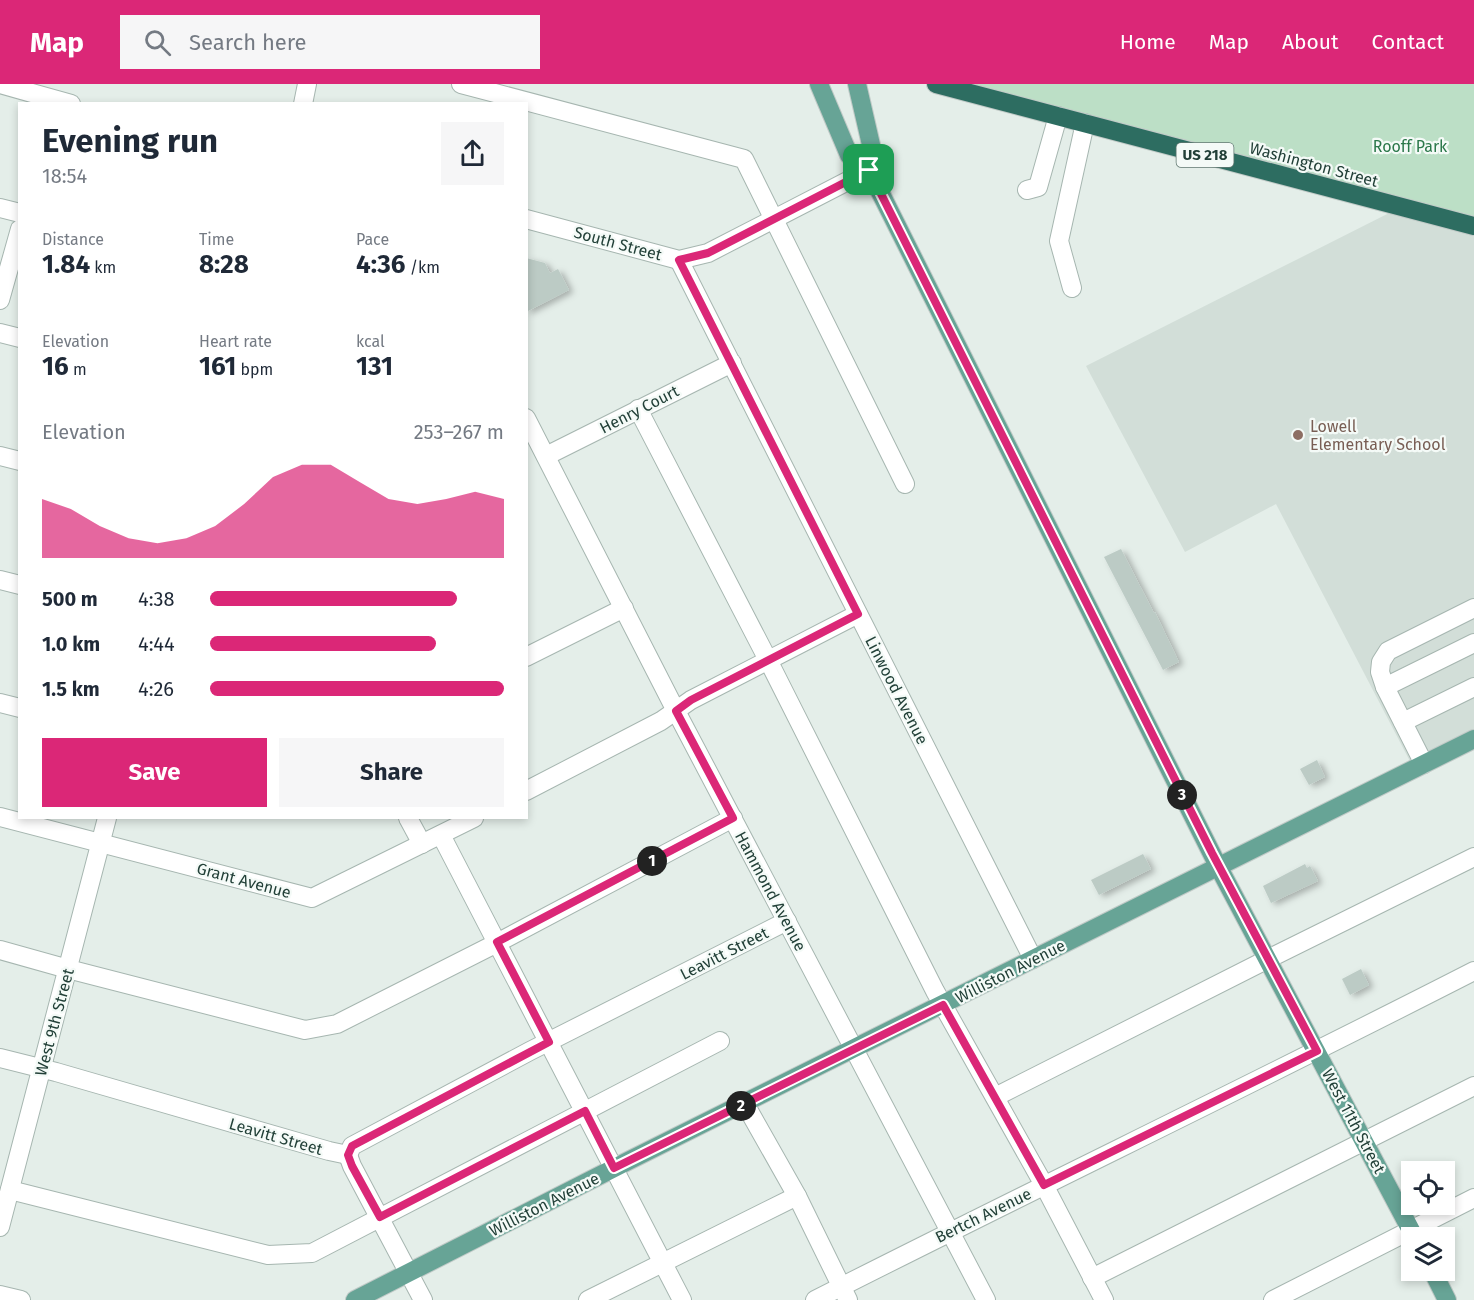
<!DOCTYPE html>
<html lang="en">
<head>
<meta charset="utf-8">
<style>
	body { margin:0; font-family:"Fira Sans",sans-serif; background:#f6f6f7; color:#1f2937; height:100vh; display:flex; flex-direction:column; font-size:22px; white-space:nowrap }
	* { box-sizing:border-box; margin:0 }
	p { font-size:20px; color:#747a83 }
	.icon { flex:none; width:33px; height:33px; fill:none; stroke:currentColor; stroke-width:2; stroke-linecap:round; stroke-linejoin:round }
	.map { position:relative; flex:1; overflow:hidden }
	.drawer { position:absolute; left:18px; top:18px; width:510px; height:717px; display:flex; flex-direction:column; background:#fff; border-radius:0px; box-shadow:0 3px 9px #0003 }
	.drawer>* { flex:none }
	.tools { position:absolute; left:1401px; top:1077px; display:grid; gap:12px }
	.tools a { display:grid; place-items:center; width:54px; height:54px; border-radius:0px; background:#fff; box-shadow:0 3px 9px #0003; font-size:30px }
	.pin { position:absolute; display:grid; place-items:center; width:51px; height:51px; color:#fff; margin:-26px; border-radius:12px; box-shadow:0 3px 9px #0006 }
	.km { position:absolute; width:30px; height:30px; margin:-15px; border-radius:50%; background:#222; color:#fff; font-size:16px; line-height:30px; text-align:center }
	.round { display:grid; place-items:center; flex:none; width:63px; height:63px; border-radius:0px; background:#f6f6f7 }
	.summary { display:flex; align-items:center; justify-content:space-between; height:102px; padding:0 24px }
	h1 { font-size:33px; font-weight:700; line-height:45px }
	.metrics { display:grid; grid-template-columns:repeat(3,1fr); gap:9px; height:102px; padding:6px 24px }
	.metrics div { display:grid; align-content:center }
	.metrics b { font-size:26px; font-weight:700 }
	.metrics small { font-size:16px; font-weight:400 }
	.metrics p { font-size:16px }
	.chart { height:168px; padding:12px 24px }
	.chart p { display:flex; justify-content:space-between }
	.chart svg { width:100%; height:108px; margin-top:6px; fill:#db2777; opacity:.7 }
	.button { display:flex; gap:12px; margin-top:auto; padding:12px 24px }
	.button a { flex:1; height:69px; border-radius:0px; background:#db2777; color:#fff; font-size:24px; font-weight:700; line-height:69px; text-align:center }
	.button a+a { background:#f6f6f7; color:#1f2937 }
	ul { padding:0 24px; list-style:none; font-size:20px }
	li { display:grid; grid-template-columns:96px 72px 1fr; align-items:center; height:45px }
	li i { height:15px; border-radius:8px; background:#db2777 }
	header { display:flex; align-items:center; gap:36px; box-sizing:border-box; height:84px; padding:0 30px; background:#db2777; color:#fff }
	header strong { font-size:28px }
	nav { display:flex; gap:33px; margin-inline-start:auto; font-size:21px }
	.search { width:420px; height:54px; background:#f6f6f7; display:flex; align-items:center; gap:15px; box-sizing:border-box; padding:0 21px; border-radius:0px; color:#747a83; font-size:22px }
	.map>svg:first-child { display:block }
	.built { fill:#d2ded8 }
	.green { fill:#bcdfc6 }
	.building { fill:#bccbc5; filter:url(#shadow) }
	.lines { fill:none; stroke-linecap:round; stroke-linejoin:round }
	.minor-casing { stroke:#a6b6b0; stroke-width:20 }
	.major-casing { stroke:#c1cac7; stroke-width:20 }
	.highway-casing { stroke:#c1cac7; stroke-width:20 }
	.minor { stroke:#fff; stroke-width:18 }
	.major { stroke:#67a496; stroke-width:18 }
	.highway { stroke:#2d6d61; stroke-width:18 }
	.route-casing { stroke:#fff; stroke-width:12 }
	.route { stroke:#db2777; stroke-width:8 }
	.education-dot { fill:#8d6e63; stroke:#f4faf7; stroke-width:2 }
	.labels { text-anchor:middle; stroke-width:4.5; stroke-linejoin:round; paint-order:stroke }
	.shield { fill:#f4faf7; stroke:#617871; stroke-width:1.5 }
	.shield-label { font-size:15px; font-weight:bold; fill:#224038 }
	.park-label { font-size:16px; fill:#2b784a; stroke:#f4faf7 }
	.street-label { font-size:16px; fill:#224038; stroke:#f4faf7 }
	.education-label { font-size:16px; fill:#785e54; stroke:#f4faf7; text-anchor:start }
</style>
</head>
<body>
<header>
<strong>Map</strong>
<div class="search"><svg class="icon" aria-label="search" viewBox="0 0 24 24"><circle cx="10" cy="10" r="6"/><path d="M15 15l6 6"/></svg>Search here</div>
<nav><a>Home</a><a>Map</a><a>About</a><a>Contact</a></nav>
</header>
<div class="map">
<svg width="1474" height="1216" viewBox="0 0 1474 1216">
	<defs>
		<filter id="shadow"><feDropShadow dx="4.5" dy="2.5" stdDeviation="3" flood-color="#0004"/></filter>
	</defs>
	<rect width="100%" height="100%" fill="#e4eee9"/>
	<path class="built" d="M1401,123L1474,143V655L1414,685L1276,420L1185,468L1086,282Z"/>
	<path class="green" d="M936,0H1474V142Z"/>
	<g class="building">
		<path d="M526,174L545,179L550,189L558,185L569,206L526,228Z"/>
		<path d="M1121,465L1154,529L1155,528L1179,578L1163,586L1104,473Z"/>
		<path d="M1317,676L1325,693L1309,701L1300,685Z"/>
		<path d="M1143,770L1151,785L1099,811L1091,796Z"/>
		<path d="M1305,780L1307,784L1310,782L1318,797L1271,819L1263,802Z"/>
		<path d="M1361,885L1369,901L1350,911L1342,895Z"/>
	</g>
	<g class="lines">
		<defs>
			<g id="minor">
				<path d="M0,0L71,20"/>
				<path d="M461,0L744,75L905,400"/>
				<path d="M303,20L307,0"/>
				<path d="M1027,106L1038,103L1058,32"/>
				<path d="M0,124L20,129"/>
				<path d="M526,135L679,176L708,169L869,86"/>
				<path d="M679,176L1033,875"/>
				<path d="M1072,204L1059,157L1085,39"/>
				<path d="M0,216L20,145"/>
				<path d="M0,249L20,254"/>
				<path d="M638,325L768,576L935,907L1044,1101L1104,1216"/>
				<path d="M526,334L676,627L986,1216"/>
				<path d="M0,372L20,377"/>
				<path d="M546,372L732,279"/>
				<path d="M0,496L20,501"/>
				<path d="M526,573L624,524"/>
				<path d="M1385,603L1474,559"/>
				<path d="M0,619L20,624"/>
				<path d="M1403,638L1474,603"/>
				<path d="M1424,680L1385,603L1380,588L1381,578L1388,567L1474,524"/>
				<path d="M526,707L661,637L691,616L858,530"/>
				<path d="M0,733L312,814L474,734"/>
				<path d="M408,734L422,760"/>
				<path d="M441,751L682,1216"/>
				<path d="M0,866L68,885L305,946L337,940L497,859L733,734"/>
				<path d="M0,974L56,988L329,1067L348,1071"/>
				<path d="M995,1013L1268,875L1474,773"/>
				<path d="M745,1020L797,1112L848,1216"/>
				<path d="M348,1071L352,1062L530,967L787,837"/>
				<path d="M348,1071L352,1082L423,1216"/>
				<path d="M10,1106L268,1171L312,1169L720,957"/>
				<path d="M0,1143L107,734"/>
				<path d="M1092,1194L1474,1002"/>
				<path d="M0,1211L21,1216"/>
				<path d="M588,1216L797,1112"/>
				<path d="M815,1216C1034,1105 1255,999 1474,887"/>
				<path d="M1273,1216L1474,1114"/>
			</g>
			<g id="major">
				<path d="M819,0L849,71L869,86L1218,782L1415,1154"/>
				<path d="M857,0L872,65L869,86"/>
				<path d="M1432,1186L1447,1216"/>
				<path d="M355,1216L628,1077L1474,655"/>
			</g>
			<path id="highway" d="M936,0L1474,142"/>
		</defs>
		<use href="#minor" class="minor-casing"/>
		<use href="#major" class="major-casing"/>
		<use href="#highway" class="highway-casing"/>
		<use href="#minor" class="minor"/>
		<use href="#major" class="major"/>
		<use href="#highway" class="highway"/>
	</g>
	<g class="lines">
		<defs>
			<path id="route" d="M869,86L1212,769L1317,967L1044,1101L943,921L614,1084L585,1027L380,1133L352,1082L348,1071L352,1062L549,958L497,858L733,734L676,627L691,616L858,530L679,176L708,169Z"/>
		</defs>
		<use href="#route" class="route-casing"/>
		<use href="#route" class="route"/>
	</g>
	<circle class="education-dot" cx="1298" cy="351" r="6"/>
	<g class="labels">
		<rect class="shield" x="1176.5" y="59" width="57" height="24" rx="4.5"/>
		<g class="shield-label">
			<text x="1205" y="76">US 218</text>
		</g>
		<g class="park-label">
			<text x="1410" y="68">Rooff Park</text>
		</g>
		<g class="street-label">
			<text transform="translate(1314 80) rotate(15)" y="6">Washington Street</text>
			<text transform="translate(618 159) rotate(15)" y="6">South Street</text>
			<text transform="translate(639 325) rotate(-27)" y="6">Henry Court</text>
			<text transform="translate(897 606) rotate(63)" y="6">Linwood Avenue</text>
			<text transform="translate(244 796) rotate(15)" y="6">Grant Avenue</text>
			<text transform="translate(771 807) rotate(62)" y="6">Hammond Avenue</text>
			<text transform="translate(724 869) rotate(-27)" y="6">Leavitt Street</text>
			<text transform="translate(1010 887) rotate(-27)" y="6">Williston Avenue</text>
			<text transform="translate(54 938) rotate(-75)" y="6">West 9th Street</text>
			<text transform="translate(1354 1037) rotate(62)" y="6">West 11th Street</text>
			<text transform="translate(276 1052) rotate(16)" y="6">Leavitt Street</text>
			<text transform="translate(544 1120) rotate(-27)" y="6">Williston Avenue</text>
			<text transform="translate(983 1131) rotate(-26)" y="6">Bertch Avenue</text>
		</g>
		<g class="education-label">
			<text x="1310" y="348">Lowell<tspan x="1310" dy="18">Elementary School</tspan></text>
		</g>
	</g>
</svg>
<div class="tools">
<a><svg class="icon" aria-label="locate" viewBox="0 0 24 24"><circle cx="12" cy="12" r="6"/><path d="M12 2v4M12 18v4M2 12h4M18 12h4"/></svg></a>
<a><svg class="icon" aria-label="layers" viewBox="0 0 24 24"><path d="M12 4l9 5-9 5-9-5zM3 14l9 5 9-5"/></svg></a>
</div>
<div class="pin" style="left:869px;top:86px;background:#1e9e55"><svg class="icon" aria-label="arrive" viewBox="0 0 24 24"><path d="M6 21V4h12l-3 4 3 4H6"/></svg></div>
<b class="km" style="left:652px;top:777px">1</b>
<b class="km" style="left:741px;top:1022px">2</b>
<b class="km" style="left:1182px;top:711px">3</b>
<section class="drawer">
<div class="summary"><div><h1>Evening run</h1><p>18:54</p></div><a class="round"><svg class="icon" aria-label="share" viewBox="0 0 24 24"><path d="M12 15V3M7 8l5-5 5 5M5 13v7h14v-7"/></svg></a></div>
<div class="metrics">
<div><p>Distance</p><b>1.84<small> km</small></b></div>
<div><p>Time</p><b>8:28</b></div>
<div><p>Pace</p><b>4:36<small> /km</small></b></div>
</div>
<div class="metrics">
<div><p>Elevation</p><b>16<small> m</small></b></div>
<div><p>Heart rate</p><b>161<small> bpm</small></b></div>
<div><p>kcal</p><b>131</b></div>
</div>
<div class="chart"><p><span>Elevation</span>253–267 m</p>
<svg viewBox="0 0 160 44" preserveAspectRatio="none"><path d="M0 44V20L10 24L20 31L30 36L40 38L50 36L60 31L70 22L80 11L90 6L100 6L110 13L120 20L130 22L140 20L150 17L160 20V44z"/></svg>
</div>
<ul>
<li><b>500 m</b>4:38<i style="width:84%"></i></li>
<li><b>1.0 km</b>4:44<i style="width:77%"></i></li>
<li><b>1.5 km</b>4:26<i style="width:100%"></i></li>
</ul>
<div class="button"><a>Save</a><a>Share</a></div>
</section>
</div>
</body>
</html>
